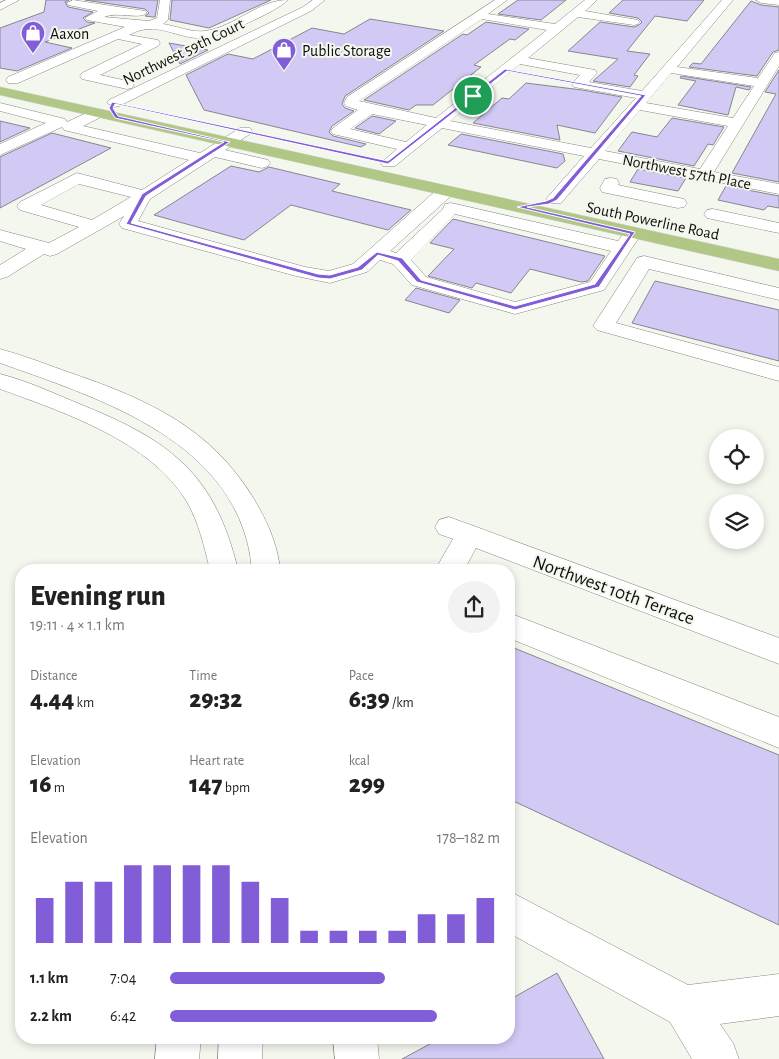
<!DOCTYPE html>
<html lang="en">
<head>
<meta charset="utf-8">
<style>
	body { margin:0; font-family:"Alegreya Sans",sans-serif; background:#f2f2f2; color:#222; height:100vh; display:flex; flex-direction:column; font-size:19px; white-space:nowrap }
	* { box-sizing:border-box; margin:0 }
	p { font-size:16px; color:#767676 }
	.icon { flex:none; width:28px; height:28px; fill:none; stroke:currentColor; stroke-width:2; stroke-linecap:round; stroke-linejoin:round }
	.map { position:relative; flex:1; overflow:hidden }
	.sheet { position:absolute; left:15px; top:564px; width:500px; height:480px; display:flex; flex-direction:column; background:#fff; border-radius:20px; box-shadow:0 2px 8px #0003 }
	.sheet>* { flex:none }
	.controls { position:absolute; left:709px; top:429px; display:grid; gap:10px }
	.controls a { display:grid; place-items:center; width:55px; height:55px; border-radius:50%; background:#fff; box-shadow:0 2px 8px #0003; font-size:25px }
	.pin { position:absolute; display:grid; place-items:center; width:42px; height:42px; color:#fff; margin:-21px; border:2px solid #fff; border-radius:50%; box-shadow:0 1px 5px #0007 }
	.round { display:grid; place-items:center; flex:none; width:52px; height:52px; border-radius:26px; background:#f2f2f2 }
	.head { display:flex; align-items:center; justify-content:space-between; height:85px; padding:0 15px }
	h1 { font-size:28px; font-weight:800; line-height:38px }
	.metrics { display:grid; grid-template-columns:repeat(3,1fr); gap:8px; height:85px; padding:5px 15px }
	.metrics div { display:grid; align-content:center }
	.metrics b { font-size:25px; font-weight:800 }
	.metrics small { font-size:14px; font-weight:400 }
	.metrics p { font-size:14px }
	.chart { height:140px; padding:10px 15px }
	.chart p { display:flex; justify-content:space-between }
	.chart svg { width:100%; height:90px; margin-top:5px; stroke:#815dd7; stroke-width:6 }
	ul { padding:0 15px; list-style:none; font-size:16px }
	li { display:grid; grid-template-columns:80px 60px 1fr; align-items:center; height:38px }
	li i { height:12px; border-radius:6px; background:#815dd7 }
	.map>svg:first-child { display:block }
	.building { fill:#d2caf5; stroke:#87868f }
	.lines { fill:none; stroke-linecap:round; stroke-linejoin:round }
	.minor-casing { stroke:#84877f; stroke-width:1 }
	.major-casing { stroke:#d4d4d3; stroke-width:1 }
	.minor { fill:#fff; fill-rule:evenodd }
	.major { fill:#b0c786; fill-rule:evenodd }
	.route { fill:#815dd7; stroke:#fff; fill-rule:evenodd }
	.labels { text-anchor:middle; stroke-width:4; stroke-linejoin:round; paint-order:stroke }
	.far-poi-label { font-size:16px; fill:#0e0f0c; stroke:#f3f7ee; text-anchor:start }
	.far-street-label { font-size:16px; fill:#0e0f0c; stroke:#f3f7ee }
	.street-label { font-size:19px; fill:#0e0f0c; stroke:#f3f7ee }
</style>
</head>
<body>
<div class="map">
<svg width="779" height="1059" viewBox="0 0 779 1059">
	<rect width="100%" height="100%" fill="#f3f7ee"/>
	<g class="building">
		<path d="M46,0H69L65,2L68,7L93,12L83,18L87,22L95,23L45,42L72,48L17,71L0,68V28L44,12Z"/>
		<path d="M85,0H158L155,17H153L145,16L149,13L145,9Z"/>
		<path d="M172,0H271L209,28L170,20Z"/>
		<path d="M518,0H566L541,20L498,14Z"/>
		<path d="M623,0H704L687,21L655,16L627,51L650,54L634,75L638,76L630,87L593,81L618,59L568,51L600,22L634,27L639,25L642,22L638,18L609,13Z"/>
		<path d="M751,1L761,5L779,7V50L773,52L757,76L689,67L693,63L701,64Z"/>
		<path d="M370,19L444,31L345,96L342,104L345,108L354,111L332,126L329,132L333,136L366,144L361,147L204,110L186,75L228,54L253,59L312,28L344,34Z"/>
		<path d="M486,22L529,29L515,40L510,39L474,65L481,67L433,105H416L409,110L364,100L463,34L467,35Z"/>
		<path d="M169,43L208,50L180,64Z"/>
		<path d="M779,70V182L732,173L776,94L765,92Z"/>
		<path d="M681,76L751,87L749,90L736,87L728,115L678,105L696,81L680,78Z"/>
		<path d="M526,83L582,90L622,97L595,133L557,125L560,140L473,123L502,98L509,99Z"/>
		<path d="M372,116L396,121L379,134L355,128Z"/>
		<path d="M672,118L724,127L713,145L708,144L694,166L618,151L632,132L657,137Z"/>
		<path d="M0,121L30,128L0,142Z"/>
		<path d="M52,133L111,148L0,208V157Z"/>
		<path d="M461,134L563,154L565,161L557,168L448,145Z"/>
		<path d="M231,166L259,172L269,167L340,184L332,191L411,210L388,230L291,205L244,240L154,215Z"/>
		<path d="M638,169L686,178L678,191L630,182Z"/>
		<path d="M726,186L779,196V208L768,206L764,210L718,200Z"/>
		<path d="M453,219L605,256L588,281L581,282L530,269L511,293L476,283L472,288L428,276L454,249L430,243Z"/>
		<path d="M655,281L779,310V361L632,323Z"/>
		<path d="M416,288L460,300L449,313L405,300Z"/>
		<path d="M509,646L779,755V925L509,799Z"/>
		<path d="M557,973L604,1059H402L441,1038H509V1000Z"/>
	</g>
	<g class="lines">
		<defs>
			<g id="minor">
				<path d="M6,0H19L0,10V3Z"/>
				<path d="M73,0L145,11L147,13C138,20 118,11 104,17L149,21L157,18L160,0H170L168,20L163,24C176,26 193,33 205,31C235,27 258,0 288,0C278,11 220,37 204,38C177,40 157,19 129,35L158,40L160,43L158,46L100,75L132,82L134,85L132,88L127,89L82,79L80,76L82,73L142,44L118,39L18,83H8L6,80L8,77L125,27L87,20L85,18L98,11L68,5L67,3Z"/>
				<path d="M313,0H325L311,11L119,106L114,107L107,103L109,100L303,7Z"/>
				<path d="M495,0H507L488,14L555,24L585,0H597L585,11L638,20L640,22L638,24L634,25L578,17L528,58L595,70L597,73L589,82L642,91L722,0H733L677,67L758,78L775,53L779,52V66L714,172L779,184V194L599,159L561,203H549L546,199L584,156L442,128L395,166H383L381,163L397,149L333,134L331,131L333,128L358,110L346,106L344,103L347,97ZM482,19L547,30L436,118L359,101ZM520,64L580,75L572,84L574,87L636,98L591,148L450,121ZM671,73L754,86L733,118L646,103ZM640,110L728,126L700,169L605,151ZM372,114L427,125L406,142L350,129Z"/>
				<path d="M756,0H779V5L761,3Z"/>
				<path d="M0,103L65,119L67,122L93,110H103L105,113L103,116L83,126L200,153L240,128H250L252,131L250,134L225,150L268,160L270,163L268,166L262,168L215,157L150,199L138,221L305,267L329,271L353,264L440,187H452L454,191L452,195L390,251L396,253L443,209L445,204L451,203L618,241L627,229L633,228L639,229L642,233L604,290L515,314L412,285L393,264L380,260L367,272L330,283L296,276L122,228L119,224L124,216L57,254L50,256L44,254L7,277L0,279V265L26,249L0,241V230L49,243L79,227L20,210L17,206L20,202L77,173L142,190L189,160L64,130L62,127L0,155V144L46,123L0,111ZM79,184L131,197L92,220L41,205ZM455,214L611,251L590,282L515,302L426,277L411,260Z"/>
				<path d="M611,178L617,179L619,183L618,185L684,199L687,203L684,207L678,208L602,192L600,188L605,179Z"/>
				<path d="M713,209L779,223V233L707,218L704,214L707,210Z"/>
				<path d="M644,256L779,288V300L649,269L616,323L779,367V381L597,330L593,326L637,258Z"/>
				<path d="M0,349C22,355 43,363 65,371C144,398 209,425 254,499C267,521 278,545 280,570H252C241,442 101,399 0,363Z"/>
				<path d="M0,374C28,381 55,394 82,405C171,441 215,474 238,570H210C204,546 199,523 187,502C151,441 63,412 0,389Z"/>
				<path d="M449,517L779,638V664L476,548L464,570H435L453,539L439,534L435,527L439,520Z"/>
				<path d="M509,613L779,717V748L509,638Z"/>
				<path d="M509,891L688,985L779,974V1016L720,1024L733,1043L739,1059H692L670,1022L509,933Z"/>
				<path d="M157,1038H201L199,1059H155Z"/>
				<path d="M219,1038H263L262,1059H218Z"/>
				<path d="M333,1038H377L379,1059H335Z"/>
			</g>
			<path id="major" d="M0,87L779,259V271L0,95Z"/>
		</defs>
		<use href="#minor" class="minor-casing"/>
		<use href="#major" class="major-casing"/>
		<use href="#minor" class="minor"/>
		<use href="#major" class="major"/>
	</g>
	<path class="route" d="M505,69L646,95L557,200L549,204L527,207L635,232L599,287L515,310L417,282L398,261L378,255L362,270L330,279L318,278L126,224L142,194L224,142L115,118L109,108L112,102L388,161ZM507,71L641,96L553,198L546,201L517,207L630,234L595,284L515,306L421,280L402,258L377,252L358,267L330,275L318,274L131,223L146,196L230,142L118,116L113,108L115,104L388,164Z"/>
	<defs>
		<symbol id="shop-pin" viewBox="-11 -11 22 30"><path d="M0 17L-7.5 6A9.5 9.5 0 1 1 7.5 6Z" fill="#815dd7" stroke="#f3f7ee"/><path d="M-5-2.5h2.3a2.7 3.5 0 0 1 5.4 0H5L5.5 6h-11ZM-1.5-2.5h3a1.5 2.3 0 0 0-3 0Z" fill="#fff"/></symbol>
	</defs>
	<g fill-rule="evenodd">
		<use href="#shop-pin" x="19" y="19" width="28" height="38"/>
		<use href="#shop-pin" x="270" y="36" width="28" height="38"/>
	</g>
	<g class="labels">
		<g class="far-poi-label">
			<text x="50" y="39">Aaxon</text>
			<text x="302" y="56">Public Storage</text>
		</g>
		<g class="far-street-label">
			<text transform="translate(183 51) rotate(-26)" y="6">Northwest 59th Court</text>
			<text transform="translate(687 171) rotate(11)" y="6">Northwest 57th Place</text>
			<text transform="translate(653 220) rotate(12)" y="6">South Powerline Road</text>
		</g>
		<g class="street-label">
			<text transform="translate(614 589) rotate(20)" y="7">Northwest 10th Terrace</text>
		</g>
	</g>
</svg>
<div class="controls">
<a><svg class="icon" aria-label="locate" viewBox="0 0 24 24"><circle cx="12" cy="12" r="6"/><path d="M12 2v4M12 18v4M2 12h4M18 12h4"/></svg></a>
<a><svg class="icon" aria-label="layers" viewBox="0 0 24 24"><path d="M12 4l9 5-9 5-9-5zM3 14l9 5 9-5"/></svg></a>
</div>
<div class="pin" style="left:473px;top:96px;background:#1e9e55"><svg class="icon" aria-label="arrive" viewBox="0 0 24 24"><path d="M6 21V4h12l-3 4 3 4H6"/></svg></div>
<section class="sheet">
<div class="head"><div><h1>Evening run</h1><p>19:11 · 4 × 1.1 km</p></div><a class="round"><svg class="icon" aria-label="share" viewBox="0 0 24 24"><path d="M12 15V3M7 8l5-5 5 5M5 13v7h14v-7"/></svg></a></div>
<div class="metrics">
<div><p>Distance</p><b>4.44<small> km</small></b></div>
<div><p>Time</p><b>29:32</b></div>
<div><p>Pace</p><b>6:39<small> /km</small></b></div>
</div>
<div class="metrics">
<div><p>Elevation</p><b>16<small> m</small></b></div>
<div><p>Heart rate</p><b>147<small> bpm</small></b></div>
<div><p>kcal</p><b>299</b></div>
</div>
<div class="chart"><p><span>Elevation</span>178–182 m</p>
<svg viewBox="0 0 160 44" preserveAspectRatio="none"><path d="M5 44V22M15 44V14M25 44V14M35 44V6M45 44V6M55 44V6M65 44V6M75 44V14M85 44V22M95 44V38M105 44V38M115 44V38M125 44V38M135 44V30M145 44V30M155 44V22"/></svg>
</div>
<ul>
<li><b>1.1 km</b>7:04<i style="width:65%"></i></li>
<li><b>2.2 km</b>6:42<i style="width:81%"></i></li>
</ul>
</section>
</div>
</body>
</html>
